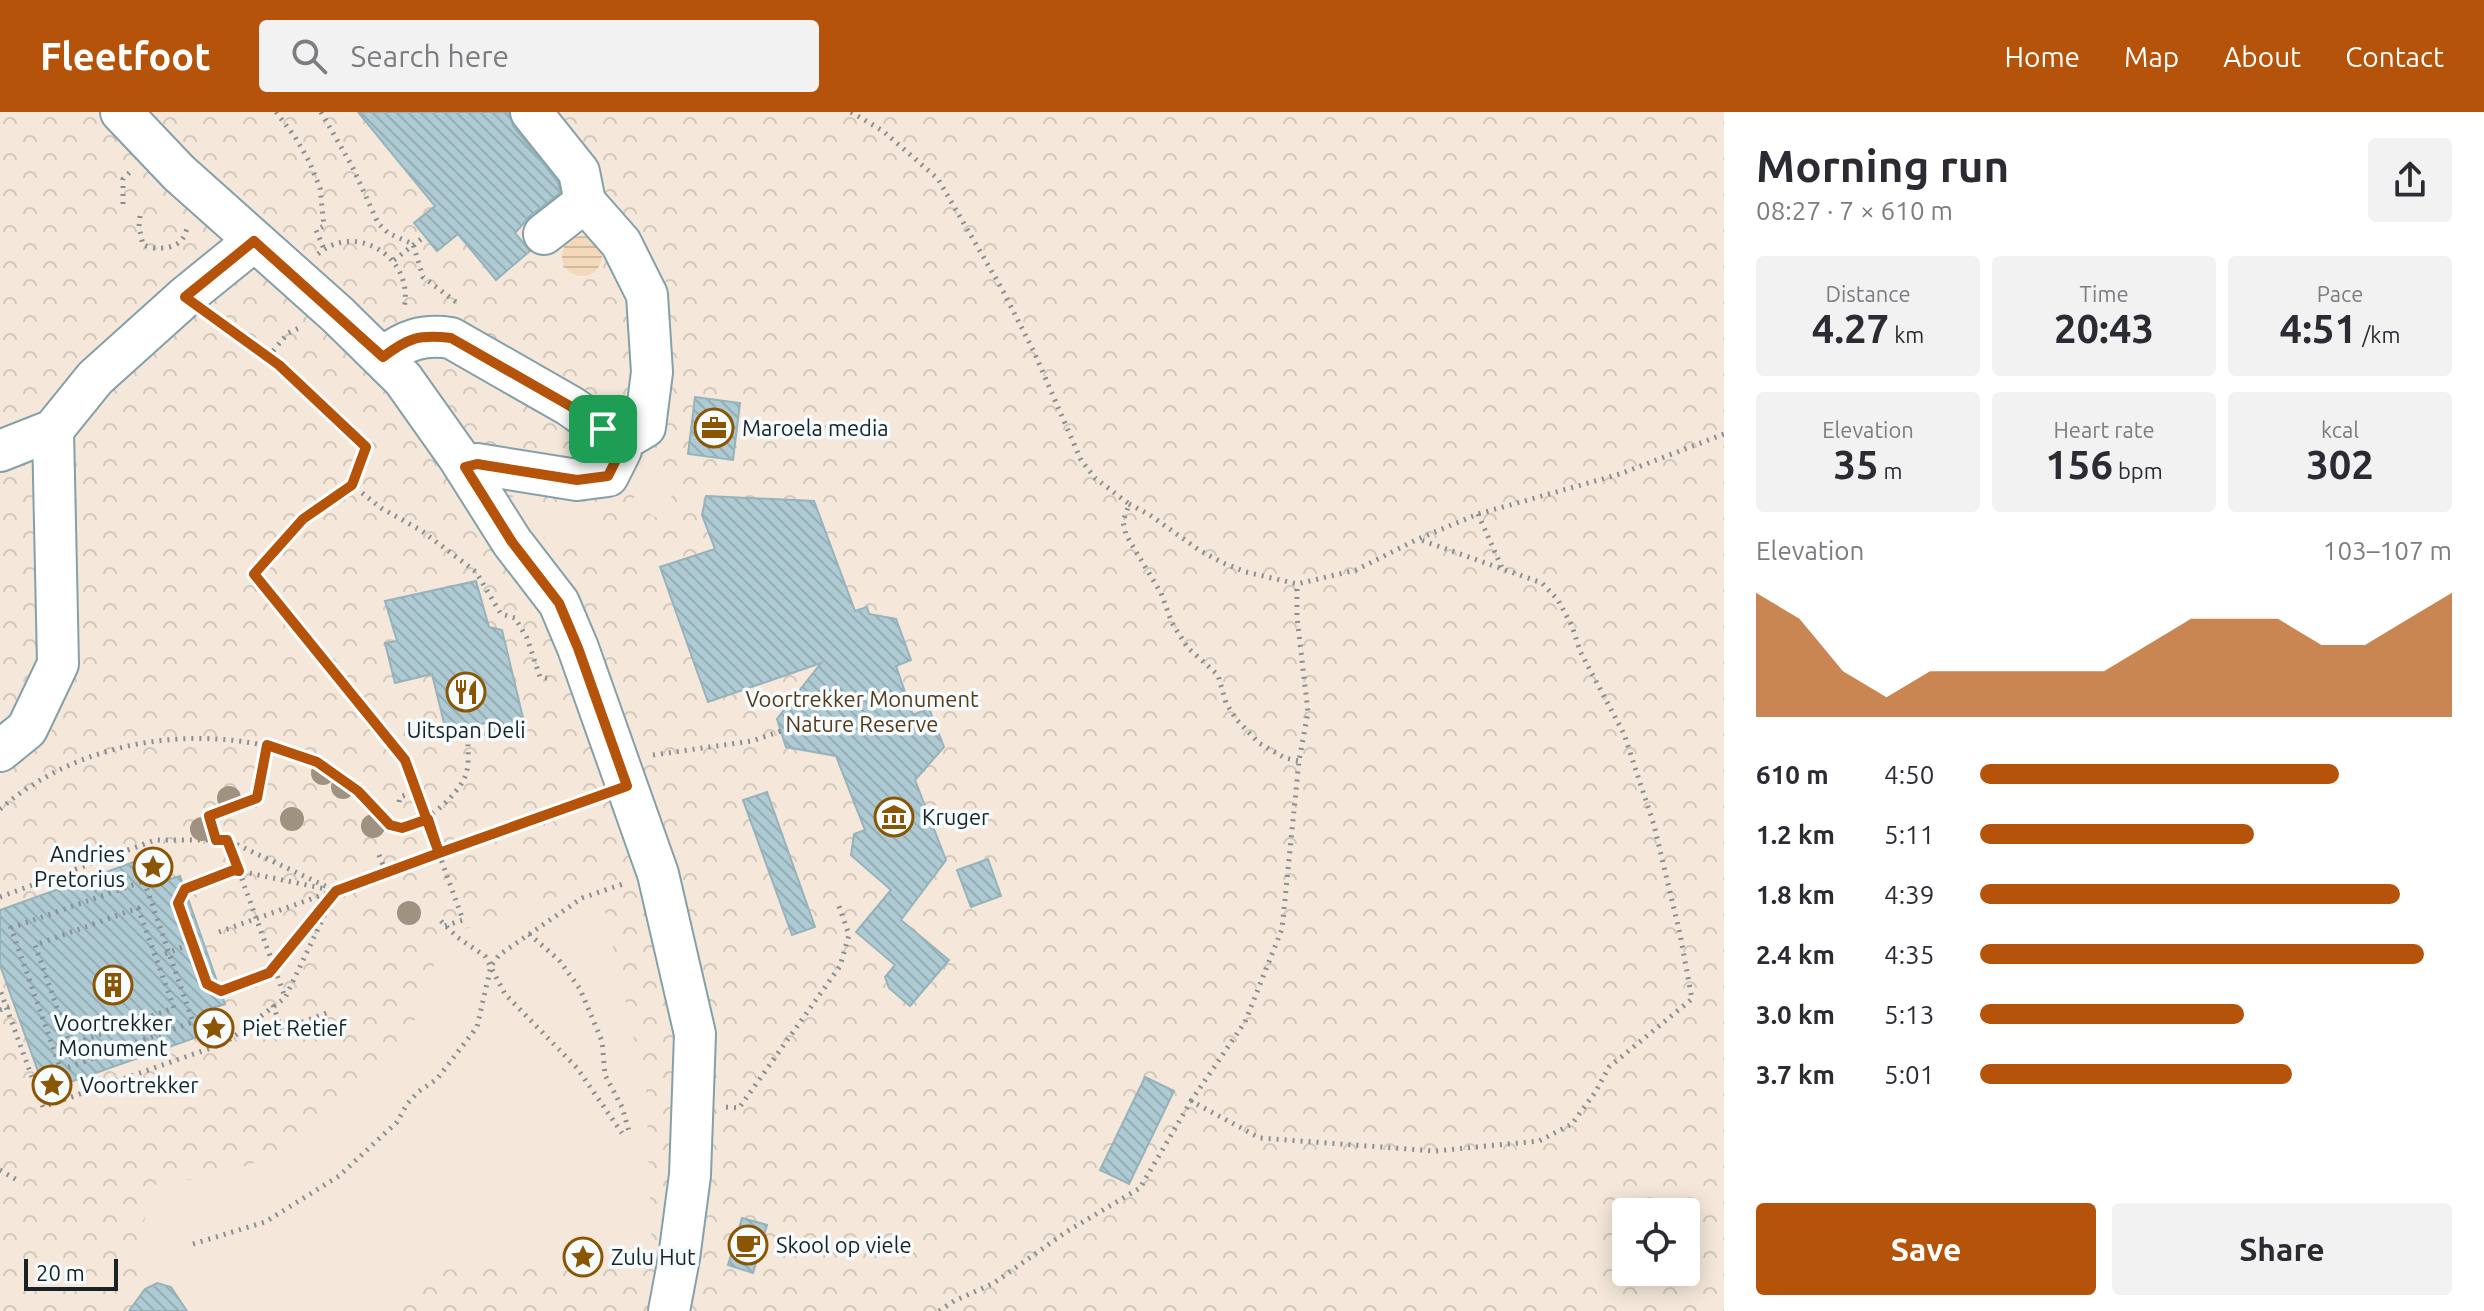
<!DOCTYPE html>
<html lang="en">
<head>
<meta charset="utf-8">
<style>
	body { margin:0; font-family:Ubuntu,sans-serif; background:#f2f2f3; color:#2b2b33; height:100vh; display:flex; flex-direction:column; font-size:30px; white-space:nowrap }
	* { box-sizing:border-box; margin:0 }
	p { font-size:26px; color:#7c7c81 }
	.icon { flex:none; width:44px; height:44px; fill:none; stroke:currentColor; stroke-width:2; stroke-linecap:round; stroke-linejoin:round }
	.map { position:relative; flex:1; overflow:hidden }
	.sheet { display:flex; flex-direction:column; background:#fff; width:760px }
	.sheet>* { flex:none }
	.fabs { position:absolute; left:1612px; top:1086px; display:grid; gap:16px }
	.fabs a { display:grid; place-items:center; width:88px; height:88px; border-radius:8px; background:#fff; box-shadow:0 4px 20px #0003; font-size:40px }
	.scale { position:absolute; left:24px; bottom:20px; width:94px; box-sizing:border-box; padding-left:8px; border:4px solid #182326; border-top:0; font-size:22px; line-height:28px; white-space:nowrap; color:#182326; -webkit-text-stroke:6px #f6fcfe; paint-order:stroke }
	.pin { position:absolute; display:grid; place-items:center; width:68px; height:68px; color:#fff; margin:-34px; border-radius:16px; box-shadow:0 4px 12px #0006 }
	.round { display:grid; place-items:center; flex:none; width:84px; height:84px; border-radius:8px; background:#f2f2f3 }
	.headline { display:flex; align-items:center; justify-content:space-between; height:136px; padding:0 32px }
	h1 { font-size:44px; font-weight:600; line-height:60px }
	.figures { display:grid; grid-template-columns:repeat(3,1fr); gap:12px; height:136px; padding:8px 32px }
	.figures div { display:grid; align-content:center; border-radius:8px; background:#f2f2f3; text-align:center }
	.figures b { font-size:40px; font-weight:600 }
	.figures small { font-size:22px; font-weight:400 }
	.figures p { font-size:22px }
	.chart { height:224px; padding:16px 32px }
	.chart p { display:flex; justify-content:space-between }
	.chart svg { width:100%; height:144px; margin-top:8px; fill:#b45309; opacity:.7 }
	.action { display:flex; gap:16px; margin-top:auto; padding:16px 32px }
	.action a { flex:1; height:92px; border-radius:8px; background:#b45309; color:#fff; font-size:32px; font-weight:600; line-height:92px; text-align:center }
	.action a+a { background:#f2f2f3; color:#2b2b33 }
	ul { padding:0 32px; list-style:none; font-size:26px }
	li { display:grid; grid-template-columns:128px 96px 1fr; align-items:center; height:60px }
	li i { height:20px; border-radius:10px; background:#b45309 }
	header { display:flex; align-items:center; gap:48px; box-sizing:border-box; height:112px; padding:0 40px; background:#b45309; color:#fff }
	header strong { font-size:38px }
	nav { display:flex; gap:44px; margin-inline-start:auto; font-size:28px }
	.search { width:560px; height:72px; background:#f2f2f3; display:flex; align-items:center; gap:20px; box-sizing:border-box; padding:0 28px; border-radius:8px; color:#7c7c81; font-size:30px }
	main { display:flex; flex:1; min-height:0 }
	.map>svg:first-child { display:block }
	.forest { fill:url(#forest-crowns); fill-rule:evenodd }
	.garden { fill:#f5e8da }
	.water { fill:url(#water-rules) }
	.building { fill:url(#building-back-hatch); stroke:#96b2bb; stroke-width:2 }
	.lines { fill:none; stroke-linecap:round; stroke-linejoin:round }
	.minor-casing { stroke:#84a0a8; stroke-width:44 }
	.path { stroke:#879092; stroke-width:5; stroke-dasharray:2 6; stroke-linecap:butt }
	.minor { stroke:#fff; stroke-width:40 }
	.tree { fill:#9f9280 }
	.route-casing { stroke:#fff; stroke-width:16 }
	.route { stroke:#b45309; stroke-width:10 }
	.labels { text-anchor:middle; stroke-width:7; stroke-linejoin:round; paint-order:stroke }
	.poi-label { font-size:22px; fill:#182326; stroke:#f6fcfe; text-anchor:start }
	.park-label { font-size:22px; fill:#573b19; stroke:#f6fcfe }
</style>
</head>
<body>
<header>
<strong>Fleetfoot</strong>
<div class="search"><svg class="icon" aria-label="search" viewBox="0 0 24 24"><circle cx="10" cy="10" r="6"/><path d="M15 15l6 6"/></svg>Search here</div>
<nav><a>Home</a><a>Map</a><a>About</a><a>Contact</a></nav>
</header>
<main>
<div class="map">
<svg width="1724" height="1199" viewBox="0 0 1724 1199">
	<defs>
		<pattern id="forest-crowns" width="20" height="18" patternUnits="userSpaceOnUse" patternTransform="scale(2)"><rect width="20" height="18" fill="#f5e8da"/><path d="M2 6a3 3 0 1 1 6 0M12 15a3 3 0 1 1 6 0" fill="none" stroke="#d1c7bb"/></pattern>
		<pattern id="water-rules" width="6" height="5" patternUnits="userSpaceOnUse" patternTransform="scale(2)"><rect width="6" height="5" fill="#f4d8ba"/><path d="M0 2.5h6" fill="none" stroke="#d0b9a0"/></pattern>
		<pattern id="building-back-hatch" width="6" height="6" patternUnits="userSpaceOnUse" patternTransform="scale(2)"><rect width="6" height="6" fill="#aecad3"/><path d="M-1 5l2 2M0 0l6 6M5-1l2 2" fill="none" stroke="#95adb5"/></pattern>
	</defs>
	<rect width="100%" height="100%" fill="#f6fcfe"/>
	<path class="forest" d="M0,0H1724V1199H0ZM1626,1100H1686V1160H1626Z"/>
	<g class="garden">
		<path d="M654,349L682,365L659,407L631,391Z"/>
		<path d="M514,384L613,412L609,435C583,432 538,430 518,412C512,407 508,397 504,391Z"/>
		<path d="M598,770L646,979L652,1141L442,1158L377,1199H156L157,1183L138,1139L152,1073C193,1069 245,1058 282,1039C296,1032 310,1021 323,1011C388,962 433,903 439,819L457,820Z"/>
	</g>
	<circle class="water" cx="582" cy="144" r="20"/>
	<g class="building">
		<path d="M358,0H509L513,14L558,70L560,81L530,104L515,121L530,139L496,168L458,122L437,139L414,111L435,94Z"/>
		<path d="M695,285L740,291L733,348L688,342Z"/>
		<path d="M706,384L814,389L855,499L867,495L869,502L896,507L911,548L896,554L913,603L929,596L944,635L915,668L946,748L901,808L949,848L910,894L889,876L885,865L895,853L856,820L891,778L851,743L854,722L865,718L836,644L786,635L777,607L821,551L708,590L660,455L715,437L702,403Z"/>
		<path d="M476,469L489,515L502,518L524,610L493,618L491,610L446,619L432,562L395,571L385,531L397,529L385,489Z"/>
		<path d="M767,680L815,815L792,823L743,688Z"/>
		<path d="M156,742L164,769L180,764L225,892L213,896L220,917L45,979L0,853V798Z"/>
		<path d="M988,747L1001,784L971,795L957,758Z"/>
		<path d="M1145,965L1174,979L1129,1072L1100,1058Z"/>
		<path d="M742,1106L767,1113L753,1161L728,1153Z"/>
		<path d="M157,1171L171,1175L187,1199H129L145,1177Z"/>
	</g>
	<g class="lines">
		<defs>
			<g id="minor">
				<path d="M121,0L179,61L338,203L403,267L459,346L512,430L559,491L578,536L658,762L695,922L690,1063L679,1146L669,1199"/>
				<path d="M531,0L579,60L585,90L544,122"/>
				<path d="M383,245C406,228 422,222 451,226L570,294L603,317L628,325L645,315L652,260L647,183L621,131L585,90"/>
				<path d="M0,339L53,318L95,266L185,185L254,129"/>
				<path d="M465,355L477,352L577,368L608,364L621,338L603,317"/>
				<path d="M0,639L27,617L58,552L53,318"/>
			</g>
		</defs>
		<use href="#minor" class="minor-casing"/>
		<g class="path">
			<path d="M276,0L295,25L309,49L320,76L324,114L316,118L324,137"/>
			<path d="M321,0L352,54L378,111L388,121L413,132L423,165L456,190"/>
			<path d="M851,0L883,19L938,67L1002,177L1034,240L1081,348L1095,366L1129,392L1123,410L1126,423L1161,481L1172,511L1188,536L1218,563L1226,591L1236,607L1259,631L1285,646L1299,649"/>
			<path d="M123,92V67L131,59"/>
			<path d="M140,104L139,115L143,133C155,138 175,138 183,126C186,122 186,117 189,113"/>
			<path d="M318,142C356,109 415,146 404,196"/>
			<path d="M394,148L425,124"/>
			<path d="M212,204L279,253L366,335L352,373L381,396L422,419L476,460L501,502L515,506L527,526L540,565L552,567"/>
			<path d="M268,245L288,221L299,216"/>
			<path d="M352,373L303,407L254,462L405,648L463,808L444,814"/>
			<path d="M1129,392L1150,403L1199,438L1223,451L1246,460L1297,472L1356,458L1418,427L1478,402L1620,362L1724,322"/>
			<path d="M1478,402L1502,456"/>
			<path d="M653,643L752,629L781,619"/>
			<path d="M399,690L400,685L417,679"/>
			<path d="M0,697C68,638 164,616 252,631C274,635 297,639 317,650C331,658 345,668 357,678C367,687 384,713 397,715C418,720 460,682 466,662C469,653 468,641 468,632"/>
			<path d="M216,728L209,704L257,686L267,633"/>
			<path d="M228,729L285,885"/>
			<path d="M379,743L386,761"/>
			<path d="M234,758L336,779L269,861L221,879L207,872L178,791L185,777Z"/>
			<path d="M144,769L193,910L61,958L11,816Z"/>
			<path d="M0,785L155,728H227L336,779L285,886L225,931L43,995L0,878"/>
			<path d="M138,796L174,896L70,933L35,833Z"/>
			<path d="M441,809L457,825L485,844L505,882L577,956L622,1021"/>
			<path d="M219,820L595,685"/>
			<path d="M529,822L559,848L580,877L602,929L605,963L622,995L630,1023"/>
			<path d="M165,842L193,831"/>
			<path d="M273,893L282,918L329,900"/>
			<path d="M0,898L14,893"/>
			<path d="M1191,989L1245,910L1282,817L1299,649L1308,600L1297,505V472"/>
			<path d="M726,995L739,996L840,854L849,823L839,794"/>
			<path d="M0,1058L17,1068"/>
			<path d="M193,1132L265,1110L339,1064L397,1010L407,992L418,980L437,967L477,915L491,854L499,843L582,786L626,771"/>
			<path d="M939,1199L954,1189L994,1171L1066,1120L1140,1076L1191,989L1260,1026L1435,1039L1539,1029L1572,1012L1596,979L1609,955L1692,887L1680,822L1654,713L1624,622L1580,539L1572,514L1558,488L1542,471L1418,427"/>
		</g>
		<use href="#minor" class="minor"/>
	</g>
	<g class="tree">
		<circle cx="323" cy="661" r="12"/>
		<circle cx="343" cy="675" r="12"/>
		<circle cx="229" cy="686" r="12"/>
		<circle cx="292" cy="707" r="12"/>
		<circle cx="373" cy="714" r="12"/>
		<circle cx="202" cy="717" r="12"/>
		<circle cx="409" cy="801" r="12"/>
	</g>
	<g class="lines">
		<defs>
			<path id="route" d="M603,317L570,294L451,226C419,222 408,226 383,245L254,129L185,185L279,253L366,335L352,373L303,407L254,462L405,648L439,741L336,779L269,861L221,879L207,872L178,791L185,777L234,758L239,759L227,728H216L209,704L257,686L267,633L317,650L358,679L390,713L402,716L428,707L439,741L627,674L578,536L559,491L512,430L465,355L477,352L577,368L608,364L621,338L603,317"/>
		</defs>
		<use href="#route" class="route-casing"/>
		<use href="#route" class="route"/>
	</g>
	<defs>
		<symbol id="office-ring" viewBox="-11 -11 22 22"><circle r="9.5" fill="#f6fcfe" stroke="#8b5604" stroke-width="1.5"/><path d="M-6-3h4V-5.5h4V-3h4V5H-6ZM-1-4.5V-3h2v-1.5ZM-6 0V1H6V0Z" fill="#8b5604"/></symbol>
		<symbol id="restaurant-ring" viewBox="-11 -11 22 22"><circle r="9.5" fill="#f6fcfe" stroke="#8b5604" stroke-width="1.5"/><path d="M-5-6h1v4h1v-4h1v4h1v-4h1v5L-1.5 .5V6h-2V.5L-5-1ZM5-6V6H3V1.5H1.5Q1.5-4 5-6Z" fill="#8b5604"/></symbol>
		<symbol id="museum-ring" viewBox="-11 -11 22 22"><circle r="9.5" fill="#f6fcfe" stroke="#8b5604" stroke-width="1.5"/><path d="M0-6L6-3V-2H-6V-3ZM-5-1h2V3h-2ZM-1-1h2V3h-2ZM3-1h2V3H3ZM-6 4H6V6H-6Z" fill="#8b5604"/></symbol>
		<symbol id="sight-ring" viewBox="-11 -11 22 22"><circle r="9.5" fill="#f6fcfe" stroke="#8b5604" stroke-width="1.5"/><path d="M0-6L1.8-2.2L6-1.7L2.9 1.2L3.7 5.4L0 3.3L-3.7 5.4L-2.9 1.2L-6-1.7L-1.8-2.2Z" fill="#8b5604"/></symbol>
		<symbol id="building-ring" viewBox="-11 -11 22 22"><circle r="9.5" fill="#f6fcfe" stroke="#8b5604" stroke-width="1.5"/><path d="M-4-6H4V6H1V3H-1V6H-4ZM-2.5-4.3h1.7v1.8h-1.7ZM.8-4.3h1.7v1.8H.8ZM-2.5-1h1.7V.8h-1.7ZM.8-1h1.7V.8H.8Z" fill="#8b5604"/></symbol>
		<symbol id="cafe-ring" viewBox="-11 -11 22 22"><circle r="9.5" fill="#f6fcfe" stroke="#8b5604" stroke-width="1.5"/><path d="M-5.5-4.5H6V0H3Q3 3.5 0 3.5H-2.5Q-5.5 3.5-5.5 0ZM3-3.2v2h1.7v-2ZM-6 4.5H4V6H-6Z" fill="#8b5604"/></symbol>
	</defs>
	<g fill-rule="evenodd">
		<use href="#office-ring" x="692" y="294" width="44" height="44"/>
		<use href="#restaurant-ring" x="444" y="558" width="44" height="44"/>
		<use href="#museum-ring" x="872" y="683" width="44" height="44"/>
		<use href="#sight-ring" x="131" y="733" width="44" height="44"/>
		<use href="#building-ring" x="91" y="851" width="44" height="44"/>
		<use href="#sight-ring" x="192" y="894" width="44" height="44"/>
		<use href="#sight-ring" x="30" y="951" width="44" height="44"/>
		<use href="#cafe-ring" x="726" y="1111" width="44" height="44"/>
		<use href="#sight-ring" x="561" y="1123" width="44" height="44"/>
	</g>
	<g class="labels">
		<g class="poi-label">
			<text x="742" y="324">Maroela media</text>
			<text x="466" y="626" text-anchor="middle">Uitspan Deli</text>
			<text x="922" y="713">Kruger</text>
			<text x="125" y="750" text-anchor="end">Andries<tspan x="125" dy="25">Pretorius</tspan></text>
			<text x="113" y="919" text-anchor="middle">Voortrekker<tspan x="113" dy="25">Monument</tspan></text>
			<text x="242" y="924">Piet Retief</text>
			<text x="80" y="981">Voortrekker</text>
			<text x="776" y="1141">Skool op viele</text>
			<text x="611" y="1153">Zulu Hut</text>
		</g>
		<g class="park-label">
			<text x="862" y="595">Voortrekker Monument<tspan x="862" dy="25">Nature Reserve</tspan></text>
		</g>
	</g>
</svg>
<div class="fabs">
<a><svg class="icon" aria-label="locate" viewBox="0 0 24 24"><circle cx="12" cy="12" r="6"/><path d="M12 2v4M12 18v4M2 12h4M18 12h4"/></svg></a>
</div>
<div class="scale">20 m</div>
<div class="pin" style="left:603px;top:317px;background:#1e9e55"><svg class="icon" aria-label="arrive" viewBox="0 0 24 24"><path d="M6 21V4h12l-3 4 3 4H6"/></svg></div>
</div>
<section class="sheet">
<div class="headline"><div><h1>Morning run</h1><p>08:27 · 7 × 610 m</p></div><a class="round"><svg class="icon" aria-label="share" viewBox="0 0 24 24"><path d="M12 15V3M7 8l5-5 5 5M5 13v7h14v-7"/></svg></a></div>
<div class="figures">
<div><p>Distance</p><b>4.27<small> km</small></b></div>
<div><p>Time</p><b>20:43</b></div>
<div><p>Pace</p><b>4:51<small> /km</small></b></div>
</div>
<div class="figures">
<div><p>Elevation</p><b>35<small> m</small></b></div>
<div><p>Heart rate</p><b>156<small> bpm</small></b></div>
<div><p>kcal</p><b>302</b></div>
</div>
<div class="chart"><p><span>Elevation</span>103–107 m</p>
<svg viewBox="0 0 160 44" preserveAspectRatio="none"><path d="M0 44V6L10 14L20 30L30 38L40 30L50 30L60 30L70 30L80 30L90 22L100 14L110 14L120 14L130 22L140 22L150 14L160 6V44z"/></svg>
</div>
<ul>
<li><b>610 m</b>4:50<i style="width:76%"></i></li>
<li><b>1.2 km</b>5:11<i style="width:58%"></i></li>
<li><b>1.8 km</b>4:39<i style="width:89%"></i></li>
<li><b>2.4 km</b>4:35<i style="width:94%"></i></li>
<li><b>3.0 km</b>5:13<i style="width:56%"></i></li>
<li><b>3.7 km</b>5:01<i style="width:66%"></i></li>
</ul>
<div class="action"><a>Save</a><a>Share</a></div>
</section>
</main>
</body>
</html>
